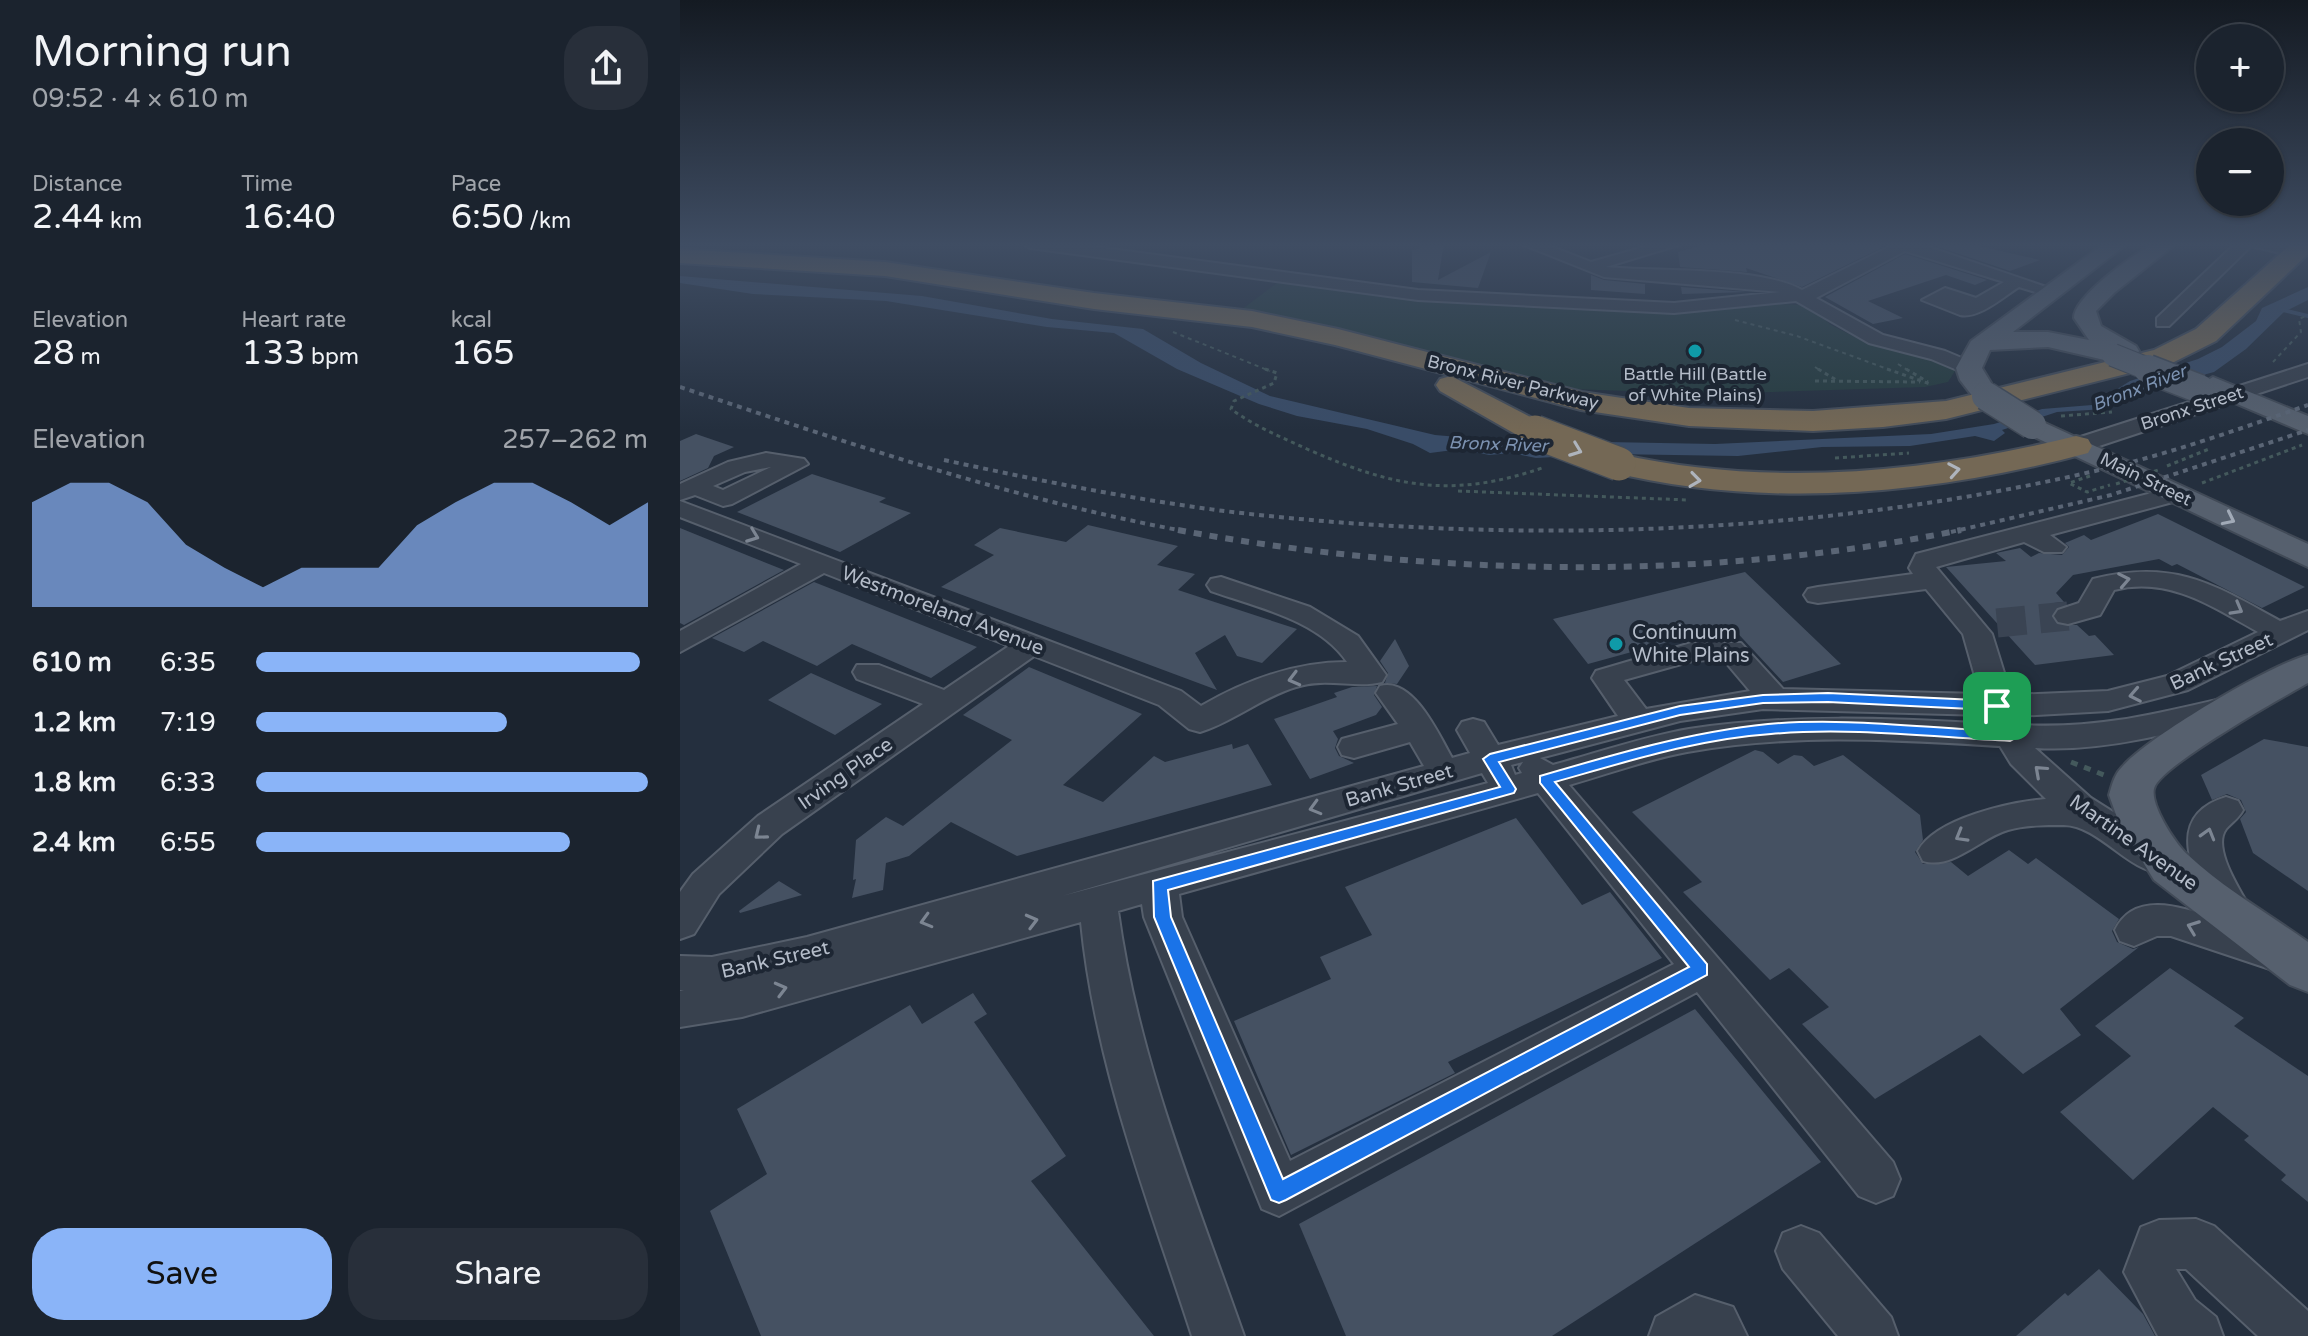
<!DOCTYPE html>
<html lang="en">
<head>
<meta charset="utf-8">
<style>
	body { margin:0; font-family:"Varela Round",sans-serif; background:#282f3a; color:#f1f3f6; height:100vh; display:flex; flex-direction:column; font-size:30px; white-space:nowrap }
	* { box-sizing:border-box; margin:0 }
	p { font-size:26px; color:#a0a4aa }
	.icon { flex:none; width:44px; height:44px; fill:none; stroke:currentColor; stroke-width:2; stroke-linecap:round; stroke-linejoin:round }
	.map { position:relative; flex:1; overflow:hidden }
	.side { display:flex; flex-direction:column; background:#1b232e; width:680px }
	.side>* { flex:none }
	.buttons { position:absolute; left:1516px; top:24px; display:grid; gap:16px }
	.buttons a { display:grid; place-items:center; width:88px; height:88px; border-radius:50%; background:#1b232e; box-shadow:0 2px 6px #0004,0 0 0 2px #39404a; font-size:40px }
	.pin { position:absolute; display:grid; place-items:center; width:68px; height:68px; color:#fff; margin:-34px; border-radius:16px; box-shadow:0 4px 12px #0006 }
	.round { display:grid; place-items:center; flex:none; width:84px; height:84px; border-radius:32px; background:#282f3a }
	.overview { display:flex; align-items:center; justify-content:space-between; height:136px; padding:0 32px }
	h1 { font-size:44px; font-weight:600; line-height:60px }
	.figures { display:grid; grid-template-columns:repeat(3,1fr); gap:12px; height:136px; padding:8px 32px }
	.figures div { display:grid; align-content:center }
	.figures b { font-size:34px; font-weight:600 }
	.figures small { font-size:22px; font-weight:400 }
	.figures p { font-size:22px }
	.chart { height:224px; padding:16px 32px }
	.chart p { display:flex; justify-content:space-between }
	.chart svg { width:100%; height:144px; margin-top:8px; fill:#8ab4f8; opacity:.7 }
	.action { display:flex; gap:16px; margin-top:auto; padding:16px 32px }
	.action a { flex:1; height:92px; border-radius:32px; background:#8ab4f8; color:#111; font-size:32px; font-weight:600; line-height:92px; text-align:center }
	.action a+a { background:#282f3a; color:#f1f3f6 }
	ul { padding:0 32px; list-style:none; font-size:26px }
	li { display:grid; grid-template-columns:128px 96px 1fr; align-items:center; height:60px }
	li i { height:20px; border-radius:10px; background:#8ab4f8 }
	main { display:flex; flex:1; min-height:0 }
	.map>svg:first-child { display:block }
	.green { fill:#263c3f }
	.water { fill:#394c67 }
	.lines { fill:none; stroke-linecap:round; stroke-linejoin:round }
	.stream { stroke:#394c67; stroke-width:4 }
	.building { fill:#455162 }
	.minor-tunnel { stroke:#3a4453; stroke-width:29; stroke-dasharray:29 14; stroke-linecap:butt }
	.minor-casing { stroke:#565f6c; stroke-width:4 }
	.major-casing { stroke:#414a57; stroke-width:4 }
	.highway-casing { stroke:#434c59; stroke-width:4 }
	.path-far2 { stroke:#44595c; stroke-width:2; stroke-dasharray:4 4; stroke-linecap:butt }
	.path-far1 { stroke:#44595c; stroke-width:3; stroke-dasharray:4 4; stroke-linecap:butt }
	.path { stroke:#44595c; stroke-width:5; stroke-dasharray:7 7; stroke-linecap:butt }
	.minor { fill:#38414e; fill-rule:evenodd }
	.major { fill:#56606e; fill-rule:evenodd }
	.highway { fill:#746855; fill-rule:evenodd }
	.rail-far1 { stroke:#5a6575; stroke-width:4; stroke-dasharray:5 5; stroke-linecap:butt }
	.rail { stroke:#5a6575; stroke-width:6; stroke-dasharray:8 8; stroke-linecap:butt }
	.major-bridge-far1-casing { stroke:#414a57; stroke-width:24; stroke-linecap:butt }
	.major-bridge-casing { stroke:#414a57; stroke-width:31; stroke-linecap:butt }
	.highway-bridge-casing { stroke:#434c59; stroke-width:36; stroke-linecap:butt }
	.path-bridge { stroke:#44595c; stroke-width:3; stroke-dasharray:4 4; stroke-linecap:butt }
	.major-bridge-far1 { stroke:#56606e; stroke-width:22 }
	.major-bridge { stroke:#56606e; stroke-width:28 }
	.highway-bridge { stroke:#746855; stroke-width:33 }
	.oneway { stroke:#aeb4bd }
	.oneway2 { stroke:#a1aab7 }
	.oneway3 { stroke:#7c8592 }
	.route { fill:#1a73e8; stroke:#fff; stroke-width:2; fill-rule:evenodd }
	.culture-dot { fill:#0f9aa8; stroke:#1d2633; stroke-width:3 }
	.labels { text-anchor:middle; stroke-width:8; stroke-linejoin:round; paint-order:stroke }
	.far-poi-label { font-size:18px; fill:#b4bcc9; stroke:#1d2633 }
	.far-street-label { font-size:18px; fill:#b4bcc9; stroke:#1d2633 }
	.far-water-label { font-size:18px; font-style:italic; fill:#7c92b1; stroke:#1d2633 }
	.street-label { font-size:20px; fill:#b4bcc9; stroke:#1d2633 }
	.poi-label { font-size:20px; fill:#b4bcc9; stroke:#1d2633; text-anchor:start }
</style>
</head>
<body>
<main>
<section class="side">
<div class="overview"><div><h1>Morning run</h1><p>09:52 · 4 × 610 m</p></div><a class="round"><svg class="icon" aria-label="share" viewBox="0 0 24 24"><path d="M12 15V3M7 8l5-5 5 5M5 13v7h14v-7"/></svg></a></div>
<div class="figures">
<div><p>Distance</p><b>2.44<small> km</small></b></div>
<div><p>Time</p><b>16:40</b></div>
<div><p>Pace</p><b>6:50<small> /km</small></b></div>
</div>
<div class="figures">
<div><p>Elevation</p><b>28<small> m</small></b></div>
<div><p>Heart rate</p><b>133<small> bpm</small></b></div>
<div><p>kcal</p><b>165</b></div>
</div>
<div class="chart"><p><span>Elevation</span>257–262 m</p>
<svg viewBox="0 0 160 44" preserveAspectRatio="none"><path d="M0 44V12L10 6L20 6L30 12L40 25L50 32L60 38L70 32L80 32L90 32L100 19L110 12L120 6L130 6L140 12L150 19L160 12V44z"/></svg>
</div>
<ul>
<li><b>610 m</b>6:35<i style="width:98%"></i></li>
<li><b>1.2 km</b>7:19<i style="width:64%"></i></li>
<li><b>1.8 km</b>6:33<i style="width:100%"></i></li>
<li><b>2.4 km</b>6:55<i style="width:80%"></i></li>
</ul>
<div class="action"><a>Save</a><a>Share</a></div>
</section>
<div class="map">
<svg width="1628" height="1336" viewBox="0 0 1628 1336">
	<rect width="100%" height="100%" fill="#242f3e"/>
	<path class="green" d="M601,280L983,311L1085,303L1121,305L1131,308L1151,325L1179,339L1273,365L1275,371L1268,382L1245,387L1028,394L891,389L557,313Z"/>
	<path class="water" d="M0,276L242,296L372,319L463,329L521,363L590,396L755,435L814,440L1035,444L1251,434L1314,424L1362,409L1412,405L1450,381L1518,359L1542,347L1576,321L1582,308L1628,287V300L1604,312L1566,349L1534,372L1483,386L1425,409L1377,412L1322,430L1325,433L1314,441L1295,436L1230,446L1142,447L1058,456L929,454L856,458L832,453L809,455L781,449L750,453L733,444L687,429L617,416L579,404L497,369L434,333L367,327L206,301L73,294L0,283Z"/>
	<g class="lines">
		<path class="stream" d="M1599,309L1628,316"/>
	</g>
	<g class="building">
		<path d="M741,243H764L758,280L811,252L798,288L732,282V250L740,249Z"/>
		<path d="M1031,243H1191L1203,247L1122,287L1066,268L1067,272L1000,267L998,252Z"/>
		<path d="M1247,243H1286L1360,260L1330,271Z"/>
		<path d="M1225,254L1307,280L1295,285L1266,275L1188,301L1223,318L1193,324L1145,297Z"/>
		<path d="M911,275L924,280L965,284V294L911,290Z"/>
		<path d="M1001,287L1068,292L1002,294Z"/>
		<path d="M16,434L54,447L34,456L28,468L0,481V441Z"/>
		<path d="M132,474L206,498L199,502L231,513L160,552L57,512Z"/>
		<path d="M1478,514L1625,587L1582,608L1497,564L1492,566L1479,559L1393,575L1376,593L1384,602L1374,603L1378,607L1372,618L1377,625H1397L1409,636L1415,635L1434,655L1355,665L1266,567L1326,561L1316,553L1340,548L1351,557L1359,553L1382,555L1389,547L1385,543L1404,535L1411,540Z"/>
		<path d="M408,525L498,546L477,565L515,574L498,590L617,629L582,663L557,656L545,635L515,653L537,690L261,587L314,555L294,545L320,528L386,542Z"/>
		<path d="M0,528L69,556L104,570L4,625L0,623Z"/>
		<path d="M1065,572L1161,664L1103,682L1050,625L908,664L873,619Z"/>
		<path d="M134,582L182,601L297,647L251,678L172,644L137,666L83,641L64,652L32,638Z"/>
		<path d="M715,639L729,666L717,684L705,683L708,673L700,661Z"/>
		<path d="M349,667L462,714L383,785L423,802L474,756L485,762L552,744L553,749L568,744L592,785L337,856L271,822L229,856L206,863L203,890L172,898L176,879L173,880L176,840L206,817L223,826L332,740L283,715Z"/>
		<path d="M131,673L169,690L202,704L155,735L88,700Z"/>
		<path d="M697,686L694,695L702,707L696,715L653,731L658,739L655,748L659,756L674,763L630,779L594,719L657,697L654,693L672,687Z"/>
		<path d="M1584,739L1628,747V891L1573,853L1560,819L1566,812L1561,800L1547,794L1532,800L1521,775Z"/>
		<path d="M1075,750L1083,752L1098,764L1114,755L1122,756L1134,766L1163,755L1240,815L1243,840L1235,852L1243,864L1271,862L1288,876L1329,850L1348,864L1356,858L1439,919L1432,931L1437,942L1453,949L1459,947L1380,1009L1401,1035L1343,1074L1300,1035L1195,1099L1122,1024L1149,1007L1109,968L1090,980L1003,892L1022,882L952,812Z"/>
		<path d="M836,818L902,905L930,892L982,958L768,1062L775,1073L611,1155L554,1021L651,979L640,957L692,935L665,887Z"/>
		<path d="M99,881L122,895L60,913L59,911Z"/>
		<path d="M1490,968L1564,1018L1554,1026L1628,1076V1202L1601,1180L1606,1175L1564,1140L1569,1136L1533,1107L1453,1180L1380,1112L1451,1056L1415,1026Z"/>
		<path d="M293,993L307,1014L294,1022L386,1156L351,1181L474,1336H81L30,1211L87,1174L57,1109L230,1005L242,1024Z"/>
		<path d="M1015,1009L1141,1162L872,1336H666L619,1224Z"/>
		<path d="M1419,1269L1463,1314L1475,1336H1336L1385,1293L1388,1296Z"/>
	</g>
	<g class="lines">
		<path class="minor-tunnel" d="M1317,623L1388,616"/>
		<defs>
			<g id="minor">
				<path d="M342,243H386L738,290L994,303L1100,292L924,277L839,243H862L911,262L978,243H1005L926,267C978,272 1079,266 1122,290L1211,246L1208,243H1237L1381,292L1372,297L1339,287C1323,297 1299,319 1280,315L1242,300L1265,288L1296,298L1324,282L1225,251L1136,298L1203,335L1265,351L1296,364L1299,368L1296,372H1282L1251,359L1189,343L1116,301L994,313L738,300L350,248Z"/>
				<path d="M1556,243H1599L1626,252L1618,257L1571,246L1489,326H1477V318Z"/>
				<path d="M1628,364V377L1404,451L1396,453L1385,446L1388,441Z"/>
				<path d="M86,453L124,459L128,464L52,504L43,506L15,495L0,500V484L48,462ZM91,467L43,490L33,486L65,472Z"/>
				<path d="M1495,487L1504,489L1507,494L1504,499L1370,535L1386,547L1382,552H1364L1344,542L1256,567L1312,634L1331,695L1428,691L1487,676L1578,632C1532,606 1488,576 1434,590L1420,615L1388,624L1378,622L1374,616L1378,610L1399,603L1413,579C1493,559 1532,583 1600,621L1628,611V630L1508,690L1428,711L1337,716L1341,725C1418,729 1475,714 1549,697L1560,700L1565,707L1560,714C1493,733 1425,752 1355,748L1411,798L1495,851L1500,861L1495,871C1455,884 1424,826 1384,825C1366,825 1346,825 1328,830C1300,838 1273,870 1243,861L1238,851C1256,818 1331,802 1366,799L1331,764L1320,746C1216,740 1110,733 1007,752C968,759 928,774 889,785L1213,1162L1220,1179L1213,1196L1196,1203L1179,1196L1017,992L599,1216L582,1209L464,917L462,904L438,911C458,1059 515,1196 564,1336H512C468,1200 415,1065 401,922L62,1017L0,1027V991L4,990H0V956L32,957L127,937L744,766L730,742L674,758L662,755L658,747L662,739L718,724L696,693L700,686C733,677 758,733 772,758L790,753L777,730L782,722L793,719L804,722L818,745L938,716L912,678L916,671L1011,643H1061L1103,689L1300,694L1283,634L1246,589L1138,603L1128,601L1124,595L1128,589L1138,587L1233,574L1229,568L1236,554ZM1043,659L1070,691L966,709L944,680L1012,661ZM1083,709L1305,715L1308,724C1209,718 1108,714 1009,729C963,737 917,753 873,765L860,758L1000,721ZM843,762L839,768L842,773L835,775L831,765ZM802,773L808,783L382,896ZM858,793L994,964L610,1161L502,917L499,894Z"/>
				<path d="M0,501L501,691L521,706C566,680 615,662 667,662C639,620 576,607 531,591L527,585L531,579L541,577L630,607L678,636L706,675L702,682C676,689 647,677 616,687C582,697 553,722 520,732L509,729L479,705L354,656L102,834L39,894L14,934L0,939V892L13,874L78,816L243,704L177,679L173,672L177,665H199L264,690L329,646L144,573L0,652V631L121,564L0,517Z"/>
				<path d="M1546,797L1558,801L1563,810C1559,818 1552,822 1546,829C1531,849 1563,894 1572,912L1567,923L1558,926L1607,941L1613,953L1607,965L1593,970L1491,936H1477L1454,946L1440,941L1435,930C1455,889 1504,908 1537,919C1516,879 1480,817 1546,797Z"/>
				<path d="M1516,1219L1534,1226L1628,1311V1336H1578L1506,1269H1496L1515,1300L1536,1317L1543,1336H1478L1444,1272L1461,1227L1479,1220Z"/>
				<path d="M1121,1226L1139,1233L1211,1317L1218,1336H1158L1103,1269L1096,1251L1103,1233Z"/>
				<path d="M1015,1295L1053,1307L1067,1336H969L976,1317Z"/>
			</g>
			<g id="major">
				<path d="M1425,243H1448L1333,332H1368L1409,340L1394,318C1393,298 1453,254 1472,245C1478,241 1489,243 1497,243L1434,293L1416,311L1421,326L1456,346L1459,351L1456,356L1433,362L1368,347L1310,350L1302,368L1319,396L1315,402H1297L1280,380L1276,368L1291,341Z"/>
				<path d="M1533,377L1628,416V434L1524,390L1520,385Z"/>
				<path d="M1352,417L1628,544V567L1342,431L1338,425L1342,419Z"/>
				<path d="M1628,655V683C1601,698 1486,763 1475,786C1467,801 1496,845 1508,855C1543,888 1589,914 1628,942V992L1610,985L1474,880L1439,823L1429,795C1432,785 1434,775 1442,767C1468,737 1589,665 1628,655Z"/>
			</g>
			<g id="highway">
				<path d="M1612,243H1628V254L1536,341L1494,362L1266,419L1203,427L1133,431L1009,426L901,410L655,345L572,327L414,309L205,276L0,263V249L205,262L414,293L572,311L658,329L902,392L1009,408L1133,411L1266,401L1474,350L1516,329Z"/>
				<path d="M771,376L866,425L871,432L866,439L855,442L844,439L760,391L756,385L760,379Z"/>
				<path d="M1396,436L1408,439L1412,446L1408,453C1251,495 1085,510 927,471L922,464L927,457L939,454C1090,488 1246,473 1396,436Z"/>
			</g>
		</defs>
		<use href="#minor" class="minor-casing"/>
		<use href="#major" class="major-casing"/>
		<use href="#highway" class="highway-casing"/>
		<g class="path-far2">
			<path d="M1055,320L1117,336L1213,371"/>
			<path d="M493,332L590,371"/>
			<path d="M1593,362L1621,332L1619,319L1628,315"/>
			<path d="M1218,364L1229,371"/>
			<path d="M1135,367L1141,371"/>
		</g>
		<g class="path-far1">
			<path d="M585,369L597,373L594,383L554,401L551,409C574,426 601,437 627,449C715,488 773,499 865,467"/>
			<path d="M1138,369L1158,381"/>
			<path d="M1207,369L1250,384"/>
			<path d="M1226,369L1248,382"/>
			<path d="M1135,381L1240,382"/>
			<path d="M1381,416L1432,412"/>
			<path d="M1155,458L1229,453"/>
			<path d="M1487,466L1529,449"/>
			<path d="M1410,476L1389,483L1407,492L1430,485"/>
			<path d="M1522,483L1622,445"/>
			<path d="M778,491L1009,500"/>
		</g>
		<path class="path" d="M1391,762L1424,775"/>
		<use href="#minor" class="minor"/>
		<use href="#major" class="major"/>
		<use href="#highway" class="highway"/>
		<g class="rail-far1">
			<path d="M0,387C168,443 334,500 509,532"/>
			<path d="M264,460C357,480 450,499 544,511C838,546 1148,536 1436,466C1501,450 1565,427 1628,405"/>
			<path d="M1271,532L1431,495L1628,430"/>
		</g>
		<path class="rail" d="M498,530C752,577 1027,582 1281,530"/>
		<defs>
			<path id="major-bridge-far1" d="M1433,355L1473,371"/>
			<g id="major-bridge">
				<path d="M1468,369L1520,389"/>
				<path d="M1306,396L1352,425"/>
			</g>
			<path id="highway-bridge" d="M855,432L939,464"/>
		</defs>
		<use href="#major-bridge-far1" class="major-bridge-far1-casing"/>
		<use href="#major-bridge" class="major-bridge-casing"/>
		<use href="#highway-bridge" class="highway-bridge-casing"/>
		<path class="path-bridge" d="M1436,484L1481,469"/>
		<use href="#major-bridge-far1" class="major-bridge-far1"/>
		<use href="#major-bridge" class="major-bridge"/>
		<use href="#highway-bridge" class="highway-bridge"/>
	</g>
	<defs><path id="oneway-chevron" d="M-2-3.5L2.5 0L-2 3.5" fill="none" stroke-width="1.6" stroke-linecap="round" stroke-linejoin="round" transform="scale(2)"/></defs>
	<g class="oneway">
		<use href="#oneway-chevron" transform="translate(896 450) rotate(21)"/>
		<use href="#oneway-chevron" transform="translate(1274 470) rotate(-10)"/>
		<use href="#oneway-chevron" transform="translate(1015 480) rotate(8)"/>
	</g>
	<use class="oneway2" href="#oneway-chevron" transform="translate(1549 519) rotate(26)"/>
	<g class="oneway3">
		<use href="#oneway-chevron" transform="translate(73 536) rotate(21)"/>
		<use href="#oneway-chevron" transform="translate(1444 580) rotate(-11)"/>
		<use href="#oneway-chevron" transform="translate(1557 609) rotate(29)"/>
		<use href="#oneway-chevron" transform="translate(614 679) rotate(165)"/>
		<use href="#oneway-chevron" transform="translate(1455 695) rotate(169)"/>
		<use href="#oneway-chevron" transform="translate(1360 771) rotate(-138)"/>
		<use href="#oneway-chevron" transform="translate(635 808) rotate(164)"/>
		<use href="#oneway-chevron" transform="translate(80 834) rotate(141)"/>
		<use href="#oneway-chevron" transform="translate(1528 834) rotate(-74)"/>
		<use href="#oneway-chevron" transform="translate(1281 836) rotate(150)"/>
		<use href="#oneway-chevron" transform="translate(246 921) rotate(164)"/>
		<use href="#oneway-chevron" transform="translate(352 921) rotate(-15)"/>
		<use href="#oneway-chevron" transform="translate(1513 927) rotate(-159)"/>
		<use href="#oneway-chevron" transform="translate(101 989) rotate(-15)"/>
	</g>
	<linearGradient id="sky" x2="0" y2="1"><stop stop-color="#141a22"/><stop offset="0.57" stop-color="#3f4d63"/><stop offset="1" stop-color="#3f4d63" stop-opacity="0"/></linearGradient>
	<rect width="1628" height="430" fill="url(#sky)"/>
	<path class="route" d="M1148,693L1317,701L1324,706L1337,737L1330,741C1251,737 1170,727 1091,734C1017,739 946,762 875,782L1027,964V975L606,1200L599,1203L591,1200L474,917L473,881L820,787L803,759L810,754L1000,706L1083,695ZM1148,702L1312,710L1321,731C1244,728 1164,717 1088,724C1010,732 935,754 860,776V783L1009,967L603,1179L491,917L488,890L834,793L836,789L819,762L1000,715L1083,703Z"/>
	<g class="culture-dot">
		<circle cx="1015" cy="351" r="8"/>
		<circle cx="936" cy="644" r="8"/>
	</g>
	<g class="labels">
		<g class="far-poi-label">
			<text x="1015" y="380">Battle Hill (Battle<tspan x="1015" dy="21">of White Plains)</tspan></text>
		</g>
		<g class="far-street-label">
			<text transform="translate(833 382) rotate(14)" y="6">Bronx River Parkway</text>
			<text transform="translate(1512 408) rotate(-18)" y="6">Bronx Street</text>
			<text transform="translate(1466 479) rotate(26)" y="6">Main Street</text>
		</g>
		<g class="far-water-label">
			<text transform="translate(1459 388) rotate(-21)" y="6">Bronx River</text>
			<text transform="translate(818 444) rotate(2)" y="6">Bronx River</text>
		</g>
		<g class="street-label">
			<text transform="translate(263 610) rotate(21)" y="7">Westmoreland Avenue</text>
			<text transform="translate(1541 661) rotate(-25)" y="7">Bank Street</text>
			<text transform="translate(165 773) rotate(-35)" y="7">Irving Place</text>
			<text transform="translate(719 785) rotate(-16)" y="7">Bank Street</text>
			<text transform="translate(1454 842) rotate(35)" y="7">Martine Avenue</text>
			<text transform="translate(95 959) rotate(-13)" y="7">Bank Street</text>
		</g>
		<g class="poi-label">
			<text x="952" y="639">Continuum<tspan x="952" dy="23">White Plains</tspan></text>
		</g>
	</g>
</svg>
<div class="buttons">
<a>+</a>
<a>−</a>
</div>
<div class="pin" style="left:1317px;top:706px;background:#1e9e55"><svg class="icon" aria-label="arrive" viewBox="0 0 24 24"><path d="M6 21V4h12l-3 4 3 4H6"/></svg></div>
</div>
</main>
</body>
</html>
